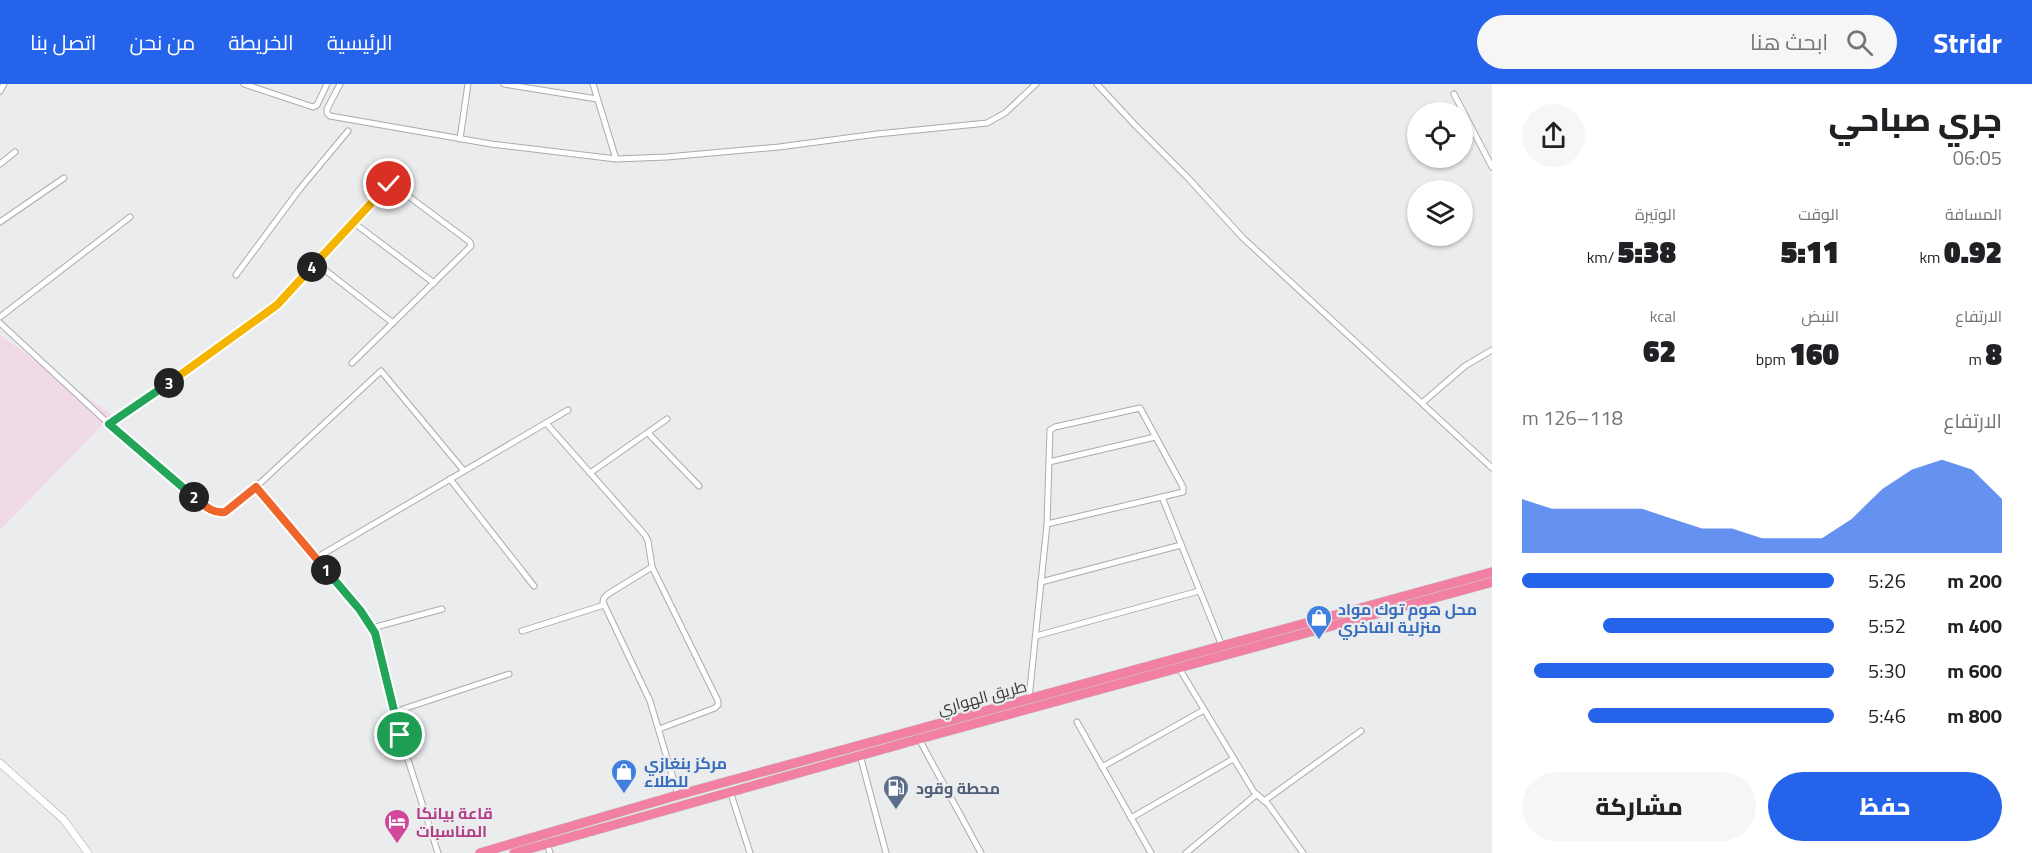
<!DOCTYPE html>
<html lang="ar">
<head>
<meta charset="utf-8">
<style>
	body { margin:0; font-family:"Titillium Web",Cairo,sans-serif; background:#f6f6f6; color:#202124; direction:rtl; height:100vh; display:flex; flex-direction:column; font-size:22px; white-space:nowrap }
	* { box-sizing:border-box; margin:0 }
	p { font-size:20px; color:#757577 }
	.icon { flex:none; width:33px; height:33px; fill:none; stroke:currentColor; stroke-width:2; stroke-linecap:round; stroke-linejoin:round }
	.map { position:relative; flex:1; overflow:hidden; direction:ltr }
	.panel { display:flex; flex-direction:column; background:#fff; width:540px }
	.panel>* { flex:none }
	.controls { position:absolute; left:1407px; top:18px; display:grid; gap:12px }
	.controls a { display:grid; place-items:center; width:66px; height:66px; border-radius:50%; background:#fff; box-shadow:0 2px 4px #0004; font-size:30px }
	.pin { position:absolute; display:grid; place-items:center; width:51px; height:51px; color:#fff; margin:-26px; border:3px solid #fff; border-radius:50%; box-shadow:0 2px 6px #0007 }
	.km { position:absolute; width:30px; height:30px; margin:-15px; border-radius:50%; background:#222; color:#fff; font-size:16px; line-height:30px; text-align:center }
	.round { display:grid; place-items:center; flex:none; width:63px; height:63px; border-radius:32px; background:#f6f6f6 }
	.summary { display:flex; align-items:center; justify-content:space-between; height:102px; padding:0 30px }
	h1 { font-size:33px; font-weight:800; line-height:45px }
	.stats { display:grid; grid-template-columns:repeat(3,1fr); gap:9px; height:102px; padding:6px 30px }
	.stats div { display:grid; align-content:center }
	.stats b { font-size:30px; font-weight:800 }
	.stats small { font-size:16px; font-weight:400 }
	.stats p { font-size:16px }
	.chart { height:168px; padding:12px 30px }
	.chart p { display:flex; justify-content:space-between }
	.chart svg { width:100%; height:108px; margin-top:6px; fill:#2563eb; opacity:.7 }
	.action { display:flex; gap:12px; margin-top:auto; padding:12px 30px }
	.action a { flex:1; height:69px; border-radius:36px; background:#2563eb; color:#fff; font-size:24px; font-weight:800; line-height:69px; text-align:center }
	.action a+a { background:#f6f6f6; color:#202124 }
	ul { padding:0 30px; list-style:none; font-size:20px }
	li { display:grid; grid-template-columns:96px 72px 1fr; align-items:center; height:45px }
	li i { height:15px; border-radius:8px; background:#2563eb }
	header { display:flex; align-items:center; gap:36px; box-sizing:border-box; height:84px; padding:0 30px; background:#2563eb; color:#fff }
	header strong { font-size:28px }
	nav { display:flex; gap:33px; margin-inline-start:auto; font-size:21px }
	.search { width:420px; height:54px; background:#f6f6f6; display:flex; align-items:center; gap:15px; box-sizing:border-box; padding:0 21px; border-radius:33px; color:#757577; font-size:22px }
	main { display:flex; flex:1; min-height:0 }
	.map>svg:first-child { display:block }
	.industrial { fill:#f1dae7 }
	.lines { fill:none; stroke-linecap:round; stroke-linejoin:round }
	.minor-casing { stroke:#a9abad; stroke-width:7 }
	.tertiary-casing { stroke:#a9abad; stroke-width:8 }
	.trunk-casing { stroke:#c7c8c8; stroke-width:10 }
	.minor { stroke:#fff; stroke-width:5 }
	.tertiary { stroke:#fff; stroke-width:7 }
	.trunk { stroke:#f280a2; stroke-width:9 }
	.split-1-casing { stroke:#fff; stroke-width:12 }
	.split-2-casing { stroke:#fff; stroke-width:12 }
	.split-3-casing { stroke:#fff; stroke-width:12 }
	.split-4-casing { stroke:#fff; stroke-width:12 }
	.split-5-casing { stroke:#fff; stroke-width:12 }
	.split-1 { stroke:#22a559; stroke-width:8 }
	.split-2 { stroke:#f0652b; stroke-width:8 }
	.split-3 { stroke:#22a559; stroke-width:8 }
	.split-4 { stroke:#f5b400; stroke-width:8 }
	.split-5 { stroke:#f5b400; stroke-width:8 }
	.labels { text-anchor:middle; stroke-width:4.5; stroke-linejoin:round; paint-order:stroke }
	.shop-label { font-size:16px; font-weight:bold; fill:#366cbe; stroke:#eaeced; text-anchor:start }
	.street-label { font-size:16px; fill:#38393a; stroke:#eaeced }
	.service-label { font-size:16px; font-weight:bold; fill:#4e5e75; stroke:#eaeced; text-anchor:start }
	.hotel-label { font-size:16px; font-weight:bold; fill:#b23c85; stroke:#eaeced; text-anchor:start }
</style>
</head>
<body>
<header>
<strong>Stridr</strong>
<div class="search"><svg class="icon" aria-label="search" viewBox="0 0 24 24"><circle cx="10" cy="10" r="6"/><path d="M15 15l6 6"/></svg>ابحث هنا</div>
<nav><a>الرئيسية</a><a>الخريطة</a><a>من نحن</a><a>اتصل بنا</a></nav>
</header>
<main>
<section class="panel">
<div class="summary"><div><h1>جري صباحي</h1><p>06:05</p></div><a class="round"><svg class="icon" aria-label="share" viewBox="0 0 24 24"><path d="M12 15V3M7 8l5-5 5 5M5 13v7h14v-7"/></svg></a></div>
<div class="stats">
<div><p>المسافة</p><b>0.92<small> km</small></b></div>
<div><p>الوقت</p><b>5:11</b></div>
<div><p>الوتيرة</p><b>5:38<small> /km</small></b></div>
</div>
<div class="stats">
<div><p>الارتفاع</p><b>8<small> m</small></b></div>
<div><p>النبض</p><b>160<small> bpm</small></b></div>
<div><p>kcal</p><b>62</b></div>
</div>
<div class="chart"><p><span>الارتفاع</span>118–126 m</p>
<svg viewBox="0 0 160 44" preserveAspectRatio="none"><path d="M0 44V22L10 26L20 26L30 26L40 26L50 30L60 34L70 34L80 38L90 38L100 38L110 30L120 18L130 10L140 6L150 10L160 22V44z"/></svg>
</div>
<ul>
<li><b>200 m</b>5:26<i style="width:100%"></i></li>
<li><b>400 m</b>5:52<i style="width:74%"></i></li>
<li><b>600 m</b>5:30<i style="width:96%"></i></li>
<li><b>800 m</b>5:46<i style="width:79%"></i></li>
</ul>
<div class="action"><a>حفظ</a><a>مشاركة</a></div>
</section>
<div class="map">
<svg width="1492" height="769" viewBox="0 0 1492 769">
	<rect width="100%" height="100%" fill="#eaeced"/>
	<path class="industrial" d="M0,251L112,331L0,446Z"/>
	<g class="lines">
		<defs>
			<g id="minor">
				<path d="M244,0L313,23L317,21L327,0"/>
				<path d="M340,0L327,25V29L330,32L491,60L616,75L667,73L779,63L877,50L987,39L1005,29L1036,0"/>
				<path d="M504,0L597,15"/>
				<path d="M593,0L616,75"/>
				<path d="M1097,0L1135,41L1188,94L1243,154L1492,384"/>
				<path d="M0,7L4,0"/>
				<path d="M1454,10L1492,83"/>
				<path d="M460,55L468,0"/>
				<path d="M0,80L15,68"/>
				<path d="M0,138L64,94"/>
				<path d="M354,139L434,199"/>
				<path d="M316,179L393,239"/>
				<path d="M236,191L299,106L348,47"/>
				<path d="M0,233L130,133"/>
				<path d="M0,239L109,340L211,426L225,428L256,403L381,287L464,387"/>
				<path d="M1422,319L1465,282L1492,266"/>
				<path d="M546,339L645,451L648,457L652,483L608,510L604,514L603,518L650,617L678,711"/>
				<path d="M109,340L277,221L389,100H392L470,158L471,162L352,279"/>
				<path d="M648,349L699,402"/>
				<path d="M1049,378L1155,353"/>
				<path d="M590,389L667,335"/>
				<path d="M450,395L534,502"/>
				<path d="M256,403L360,526L375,549L400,651L438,769"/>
				<path d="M1162,413L1222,562"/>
				<path d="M316,474L568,326"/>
				<path d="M652,483L718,617V621L715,624L659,645"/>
				<path d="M1041,498L1181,461"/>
				<path d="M372,544L442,525"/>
				<path d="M522,547L604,521"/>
				<path d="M1036,552L1199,507"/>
				<path d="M1179,584L1254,708L1268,720L1303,769"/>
				<path d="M1029,615L1047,440L1050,346L1055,343L1140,324L1183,403V408L1047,440"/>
				<path d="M394,628L509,590"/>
				<path d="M1077,638L1151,769"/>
				<path d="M919,655L981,769"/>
				<path d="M860,671L886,769"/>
				<path d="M1102,683L1204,626"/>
				<path d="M730,707L750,769"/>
				<path d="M1264,717L1361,647"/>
				<path d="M1131,734L1233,675"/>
				<path d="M547,759L550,769"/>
				<path d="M1186,769L1256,711"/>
			</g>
			<path id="tertiary" d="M0,679L64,736L88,769"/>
			<g id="trunk">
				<path d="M480,769L678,711L1492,488"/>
				<path d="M514,769L919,655L1492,498"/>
			</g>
		</defs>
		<use href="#minor" class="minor-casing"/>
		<use href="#tertiary" class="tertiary-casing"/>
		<use href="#trunk" class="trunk-casing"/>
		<use href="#minor" class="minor"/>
		<use href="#tertiary" class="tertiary"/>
		<use href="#trunk" class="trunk"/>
	</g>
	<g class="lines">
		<defs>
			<path id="split-1" d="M326,486L360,526L375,549L400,651"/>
			<path id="split-2" d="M194,413C204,421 212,430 225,428L256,403L326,486"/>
			<path id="split-3" d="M169,299L109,340L194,413"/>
			<path id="split-4" d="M169,299L277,221L312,183"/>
			<path id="split-5" d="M312,183L389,100"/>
		</defs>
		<use href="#split-1" class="split-1-casing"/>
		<use href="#split-2" class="split-2-casing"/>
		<use href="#split-3" class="split-3-casing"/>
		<use href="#split-4" class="split-4-casing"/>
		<use href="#split-5" class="split-5-casing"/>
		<use href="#split-1" class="split-1"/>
		<use href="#split-2" class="split-2"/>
		<use href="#split-3" class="split-3"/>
		<use href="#split-4" class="split-4"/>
		<use href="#split-5" class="split-5"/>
	</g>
	<defs>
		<symbol id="shop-pin" viewBox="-11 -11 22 30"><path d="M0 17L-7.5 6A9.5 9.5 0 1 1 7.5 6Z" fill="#3f7fe0" stroke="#eaeced"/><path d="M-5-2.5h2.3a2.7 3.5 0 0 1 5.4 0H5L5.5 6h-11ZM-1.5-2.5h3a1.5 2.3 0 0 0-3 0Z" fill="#fff"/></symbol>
		<symbol id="fuel-pin" viewBox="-11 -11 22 30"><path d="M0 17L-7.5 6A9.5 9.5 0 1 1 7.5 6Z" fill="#5c6f8a" stroke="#eaeced"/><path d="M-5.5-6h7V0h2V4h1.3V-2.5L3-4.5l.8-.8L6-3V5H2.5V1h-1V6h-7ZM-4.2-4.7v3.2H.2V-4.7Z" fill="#fff"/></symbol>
		<symbol id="hotel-pin" viewBox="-11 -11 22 30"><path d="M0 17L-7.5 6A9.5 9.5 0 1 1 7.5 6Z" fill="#d1479c" stroke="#eaeced"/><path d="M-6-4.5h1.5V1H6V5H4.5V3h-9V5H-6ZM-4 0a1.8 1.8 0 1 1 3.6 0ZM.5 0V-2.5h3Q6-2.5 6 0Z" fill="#fff"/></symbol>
	</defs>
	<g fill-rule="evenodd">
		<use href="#shop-pin" x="1304" y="519" width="30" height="40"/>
		<use href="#shop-pin" x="609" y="673" width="30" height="40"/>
		<use href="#fuel-pin" x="881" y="689" width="30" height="40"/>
		<use href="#hotel-pin" x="382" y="723" width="30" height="40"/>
	</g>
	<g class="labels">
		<g class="shop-label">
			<text x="1338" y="531">محل هوم توك مواد<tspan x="1338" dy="18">منزلية الفاخري</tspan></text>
			<text x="644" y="685">مركز بنغازي<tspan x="644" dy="18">للطلاء</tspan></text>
		</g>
		<g class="street-label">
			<text transform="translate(982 613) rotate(-15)" y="6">طريق الهواري</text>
		</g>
		<g class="service-label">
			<text x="916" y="710">محطة وقود</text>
		</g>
		<g class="hotel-label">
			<text x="416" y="735">قاعة بيانكا<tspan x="416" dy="18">المناسبات</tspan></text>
		</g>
	</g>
</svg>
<div class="controls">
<a><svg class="icon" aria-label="locate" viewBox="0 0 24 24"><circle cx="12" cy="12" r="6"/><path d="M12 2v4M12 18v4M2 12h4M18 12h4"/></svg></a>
<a><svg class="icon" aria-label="layers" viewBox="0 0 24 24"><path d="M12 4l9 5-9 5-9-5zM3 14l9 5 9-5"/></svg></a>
</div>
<div class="pin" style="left:400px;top:651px;background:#1e9e55"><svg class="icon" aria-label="arrive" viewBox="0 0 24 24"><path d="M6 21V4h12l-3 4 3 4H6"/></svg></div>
<div class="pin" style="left:389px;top:100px;background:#d93025"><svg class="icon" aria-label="check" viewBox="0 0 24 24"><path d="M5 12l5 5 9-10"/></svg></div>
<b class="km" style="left:326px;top:486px">1</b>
<b class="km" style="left:194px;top:413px">2</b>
<b class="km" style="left:169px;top:299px">3</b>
<b class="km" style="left:312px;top:183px">4</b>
</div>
</main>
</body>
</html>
